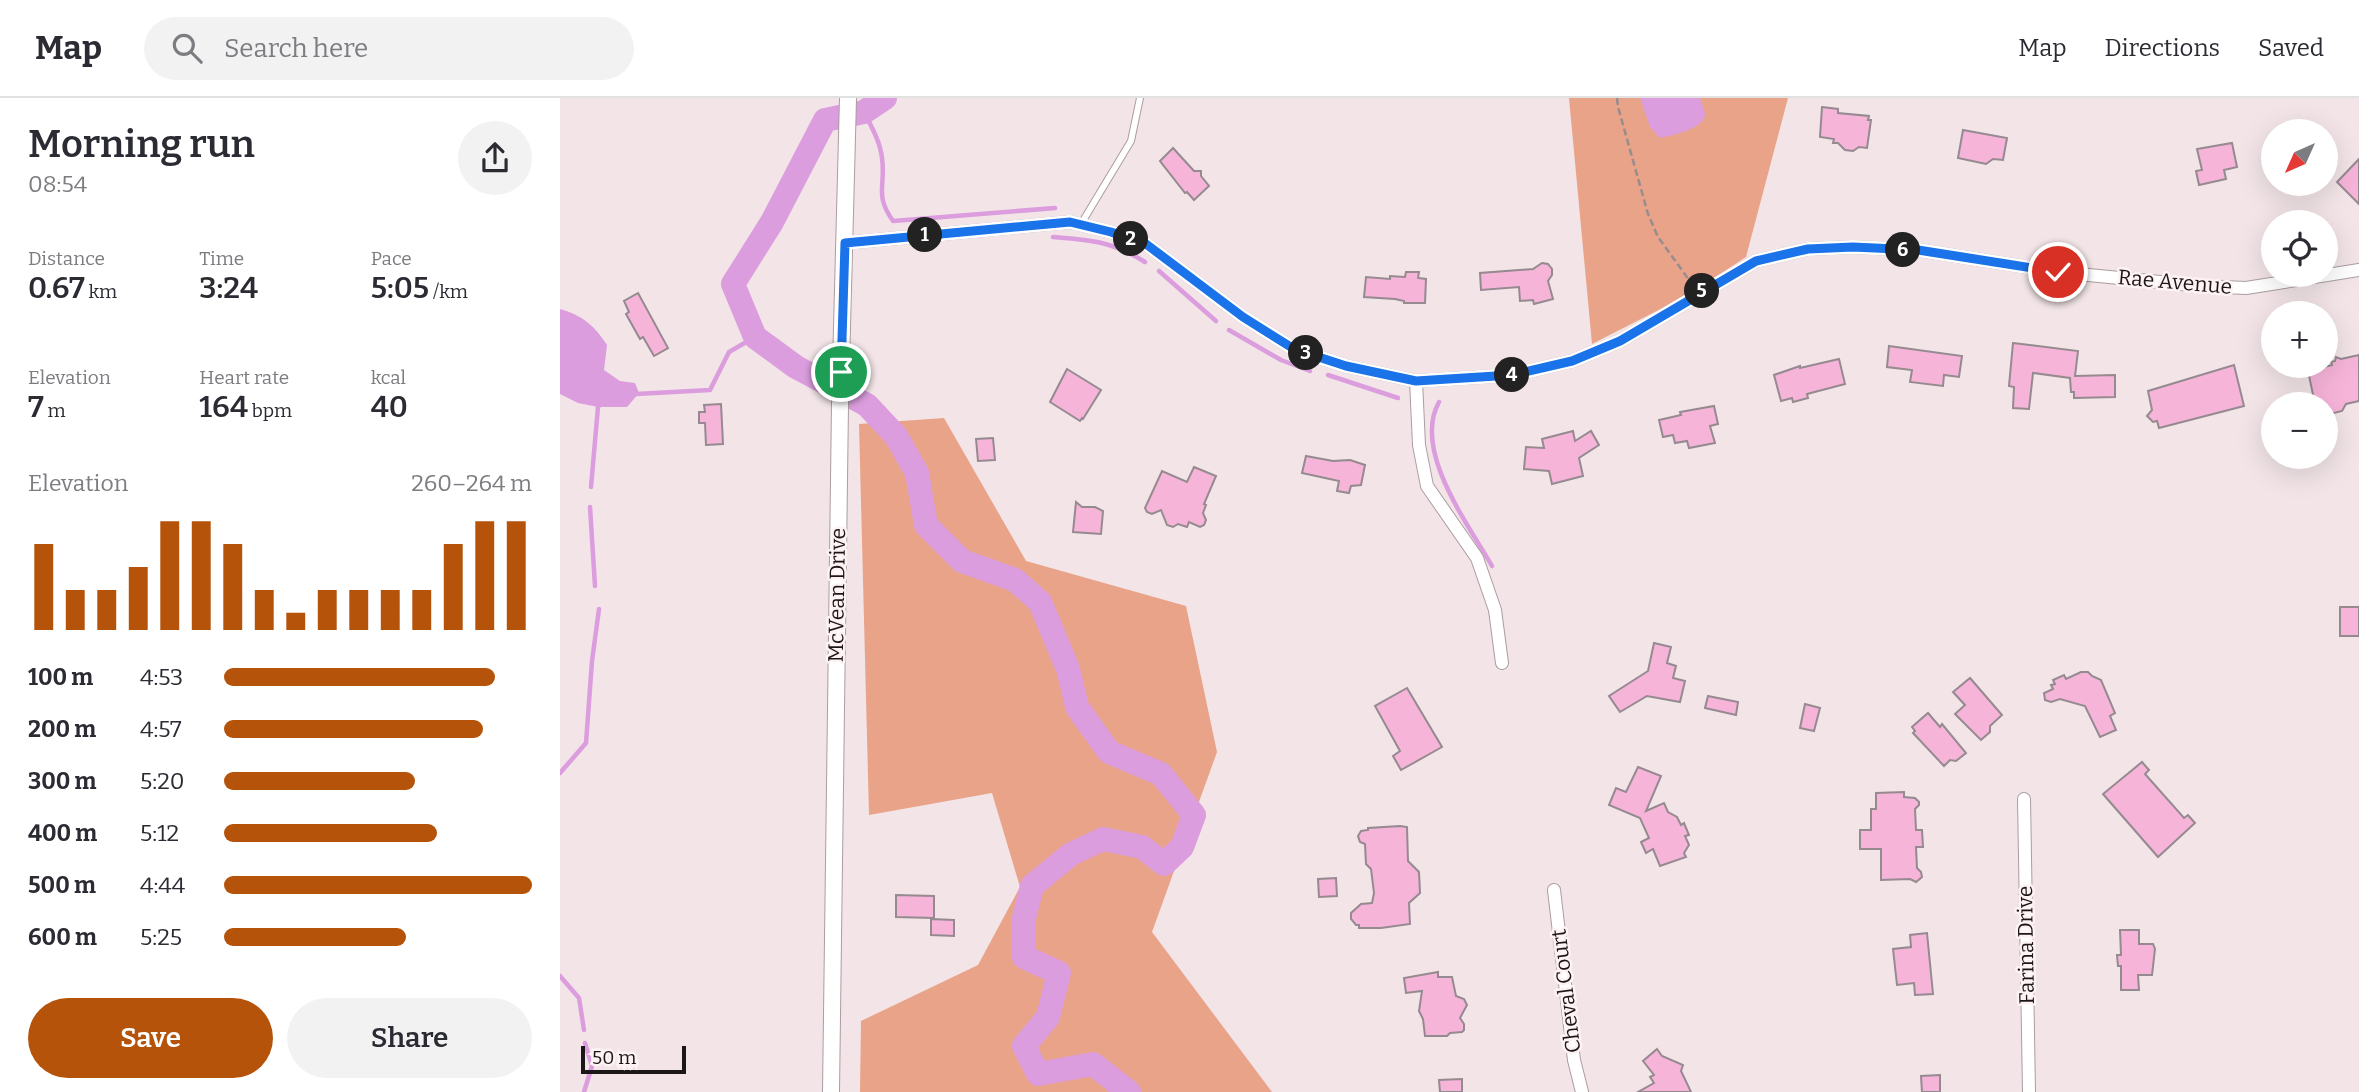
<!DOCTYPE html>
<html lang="en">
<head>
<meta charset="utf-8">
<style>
	body { margin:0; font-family:Bitter,serif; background:#f2f2f3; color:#2b2b33; height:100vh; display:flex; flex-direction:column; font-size:26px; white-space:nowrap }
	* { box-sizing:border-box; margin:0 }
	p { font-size:23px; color:#7c7c81 }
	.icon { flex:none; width:38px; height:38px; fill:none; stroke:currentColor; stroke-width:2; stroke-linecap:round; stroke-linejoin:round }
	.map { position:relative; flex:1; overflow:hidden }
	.panel { display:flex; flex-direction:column; background:#fff; width:560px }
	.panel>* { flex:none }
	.needle { width:46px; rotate:225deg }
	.controls { position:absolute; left:1701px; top:21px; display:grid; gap:14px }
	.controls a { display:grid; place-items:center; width:77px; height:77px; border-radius:50%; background:#fff; box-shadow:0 7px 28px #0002; font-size:35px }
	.scale { position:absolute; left:21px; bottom:18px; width:105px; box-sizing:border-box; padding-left:7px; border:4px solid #1b1617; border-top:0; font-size:19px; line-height:24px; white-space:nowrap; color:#1b1617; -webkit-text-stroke:5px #fef2f4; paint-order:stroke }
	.pin { position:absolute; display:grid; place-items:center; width:60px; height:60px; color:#fff; margin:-30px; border:4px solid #fff; border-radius:50%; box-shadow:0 2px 7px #0007 }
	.km { position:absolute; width:35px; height:35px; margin:-18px; border-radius:50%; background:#222; color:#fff; font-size:19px; line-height:35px; text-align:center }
	.round { display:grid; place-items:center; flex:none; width:74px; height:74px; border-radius:37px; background:#f2f2f3 }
	.summary { display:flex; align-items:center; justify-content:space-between; height:119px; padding:0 28px }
	h1 { font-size:38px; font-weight:600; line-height:52px }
	.figures { display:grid; grid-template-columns:repeat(3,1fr); gap:10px; height:119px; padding:7px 28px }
	.figures div { display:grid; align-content:center }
	.figures b { font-size:30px; font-weight:600 }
	.figures small { font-size:19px; font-weight:400 }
	.figures p { font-size:19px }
	.chart { height:196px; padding:14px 28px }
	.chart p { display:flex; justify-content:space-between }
	.chart svg { width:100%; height:126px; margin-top:7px; stroke:#b45309; stroke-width:6 }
	.button { display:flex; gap:14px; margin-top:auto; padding:14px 28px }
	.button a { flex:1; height:80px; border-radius:42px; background:#b45309; color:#fff; font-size:28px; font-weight:600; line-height:80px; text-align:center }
	.button a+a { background:#f2f2f3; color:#2b2b33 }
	ul { padding:0 28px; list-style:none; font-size:23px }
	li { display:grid; grid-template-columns:112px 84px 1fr; align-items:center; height:52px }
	li i { height:18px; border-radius:9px; background:#b45309 }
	header { display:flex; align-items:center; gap:42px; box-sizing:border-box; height:98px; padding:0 35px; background:#fff; border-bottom:2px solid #e1e1e2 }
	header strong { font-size:33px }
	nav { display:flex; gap:38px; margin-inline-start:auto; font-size:24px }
	.search { width:490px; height:63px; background:#f2f2f3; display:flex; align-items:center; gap:18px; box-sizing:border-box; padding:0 24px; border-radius:38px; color:#7c7c81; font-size:26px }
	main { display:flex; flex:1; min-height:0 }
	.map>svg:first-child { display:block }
	.green { fill:#e9a388 }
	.water { fill:#db9ddd }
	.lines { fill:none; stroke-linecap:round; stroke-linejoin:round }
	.stream { stroke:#db9ddd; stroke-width:4.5 }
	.river { stroke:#db9ddd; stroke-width:24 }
	.building { fill:#f6b4d9; stroke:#958a90; stroke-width:2 }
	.service-casing { stroke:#ab9da0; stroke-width:8 }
	.minor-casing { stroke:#ab9da0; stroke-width:14 }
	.secondary-casing { stroke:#ab9da0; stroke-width:18 }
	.path { stroke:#978d8f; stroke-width:2.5; stroke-dasharray:7 3.5; stroke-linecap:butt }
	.service { stroke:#fff; stroke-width:6 }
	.minor { stroke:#fff; stroke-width:12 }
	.secondary { stroke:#fff; stroke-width:16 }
	.route-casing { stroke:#fff; stroke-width:14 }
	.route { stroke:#1a73e8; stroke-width:9 }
	.labels { text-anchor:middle; stroke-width:5; stroke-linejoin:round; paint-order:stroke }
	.street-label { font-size:21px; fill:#1b1617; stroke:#fef2f4 }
</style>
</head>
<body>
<header>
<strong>Map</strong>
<div class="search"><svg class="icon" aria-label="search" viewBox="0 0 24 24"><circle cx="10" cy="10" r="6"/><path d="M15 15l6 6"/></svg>Search here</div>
<nav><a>Map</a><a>Directions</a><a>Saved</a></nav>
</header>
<main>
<section class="panel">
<div class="summary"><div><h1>Morning run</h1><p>08:54</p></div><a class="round"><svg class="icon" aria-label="share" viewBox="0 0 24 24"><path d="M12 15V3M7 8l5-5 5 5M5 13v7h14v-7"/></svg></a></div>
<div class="figures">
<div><p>Distance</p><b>0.67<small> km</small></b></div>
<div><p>Time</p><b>3:24</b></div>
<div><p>Pace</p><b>5:05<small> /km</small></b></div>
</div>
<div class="figures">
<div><p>Elevation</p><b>7<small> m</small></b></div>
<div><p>Heart rate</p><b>164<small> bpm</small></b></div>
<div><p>kcal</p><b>40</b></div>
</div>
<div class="chart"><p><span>Elevation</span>260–264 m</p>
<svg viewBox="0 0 160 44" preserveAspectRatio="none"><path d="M5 44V14M15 44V30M25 44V30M35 44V22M45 44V6M55 44V6M65 44V14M75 44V30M85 44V38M95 44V30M105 44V30M115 44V30M125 44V30M135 44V14M145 44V6M155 44V6"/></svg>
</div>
<ul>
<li><b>100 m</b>4:53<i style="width:88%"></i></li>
<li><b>200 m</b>4:57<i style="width:84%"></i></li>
<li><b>300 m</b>5:20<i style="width:62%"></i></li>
<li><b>400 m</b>5:12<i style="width:69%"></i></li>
<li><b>500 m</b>4:44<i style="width:100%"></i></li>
<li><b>600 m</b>5:25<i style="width:59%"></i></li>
</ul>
<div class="button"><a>Save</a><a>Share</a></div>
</section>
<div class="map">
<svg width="1799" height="994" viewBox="0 0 1799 994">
	<rect width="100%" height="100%" fill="#f2e4e7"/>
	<g class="green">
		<path d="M1009,0H1228L1186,159L1128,197L1032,246Z"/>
		<path d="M384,320L466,463L626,508L657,654L592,834L712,994H300L301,923L418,867L460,789L432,695L309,717L299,326Z"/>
	</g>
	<g class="water">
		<path d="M1080,0H1140C1141,5 1145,12 1145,17C1143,31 1111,38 1100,40L1090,29Z"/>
		<path d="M0,211C22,217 35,228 47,247L44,272L60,283L75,285L79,295L67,309H38L18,305L0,296Z"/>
	</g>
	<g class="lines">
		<g class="stream">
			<path d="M304,14C311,28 320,43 322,60C326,89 314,96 333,123L495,110"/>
			<path d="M493,139C531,142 551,143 585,164"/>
			<path d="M599,173L656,223"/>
			<path d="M669,232L721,262L750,273"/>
			<path d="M768,277L838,300"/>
			<path d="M76,296L150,292L169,254L195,239"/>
			<path d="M879,304C852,352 908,426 932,468"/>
			<path d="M31,389L38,309L40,307"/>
			<path d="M30,409L35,488"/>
			<path d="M0,675L26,645L32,563L39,511"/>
			<path d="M0,878L19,900L24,932"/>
			<path d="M24,994L32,968L25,945"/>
		</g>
		<path class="river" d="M325,0L304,14L265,22L212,124L173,186L195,239L236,269L307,307L336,338L357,375L366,427L402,463L455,482L480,504L508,571L517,609L549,654L601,676L634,717L622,749L604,766L582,749L543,741L511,756L472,788L463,824L464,859L499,875L488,919L464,948L478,976L533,966L569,994"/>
	</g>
	<g class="building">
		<path d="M1262,9L1278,11V15L1309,18L1308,22H1311L1307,50L1299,49L1293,53L1285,52L1278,45H1273L1274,41L1260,39Z"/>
		<path d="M1403,32L1447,40L1443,62L1433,61L1426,66L1398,60Z"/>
		<path d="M1672,45L1677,69L1664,72L1666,81L1639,87L1636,73L1642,72L1637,51Z"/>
		<path d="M613,50L634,73H641V78L649,88L634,102L627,94L625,95L600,63Z"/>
		<path d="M1799,61V106L1777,84Z"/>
		<path d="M982,165L988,166L992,171V177L988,183L993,201L974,206L973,202L960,203L959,189L921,192L920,175L973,171Z"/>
		<path d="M846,174H859L858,180L866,181L865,205H844V203L835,201L804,199L806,179L830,181V178L845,179Z"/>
		<path d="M78,195L108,250L94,258L83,239L80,241L66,216L69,214L64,203Z"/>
		<path d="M1453,245L1518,253L1515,278L1555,277V299L1514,300V294H1511L1510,280L1473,275L1469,311L1453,310L1454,289L1449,288Z"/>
		<path d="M1329,248L1402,258L1399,279L1384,277L1383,288L1350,284L1352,272L1327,269Z"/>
		<path d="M1799,257V303L1786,306L1782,313L1766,317V306H1755L1748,273L1772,267L1771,264L1775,263L1776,259L1781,261Z"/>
		<path d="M1279,261L1285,286L1247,296L1248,300L1233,304L1232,300L1221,303L1214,277L1240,268V270Z"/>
		<path d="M1674,267L1684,308L1599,330L1597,323L1593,324L1587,318L1592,312L1588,293Z"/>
		<path d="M507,271L541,292L523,321L522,320L520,323L490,304Z"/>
		<path d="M161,306L163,346L146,347L145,325H139V314H145L144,307Z"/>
		<path d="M1154,308L1158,326L1150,328L1155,345L1129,350L1127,343L1115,345L1113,337L1103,339L1099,322L1121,317L1120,314Z"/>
		<path d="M1013,333L1015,343L1031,333L1039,347L1019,360L1023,378L992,386L989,373L964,371L966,349L984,350L982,341Z"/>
		<path d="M433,340L435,362L418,363L416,341Z"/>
		<path d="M746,358L773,363L790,362L805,367L801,387L791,388L789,395L777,393L779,383L742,375Z"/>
		<path d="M634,369L656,378L644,406L646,407L643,415L646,422L644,427L640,429L629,424L627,429L618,426L613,429L607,427L601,412L592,416L587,414L585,410L602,373L627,384Z"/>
		<path d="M516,404L522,409H535L543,413L541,436L513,434Z"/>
		<rect x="1780" y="509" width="19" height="29"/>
		<path d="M1094,545L1111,549L1107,565L1116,568L1113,580L1125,583L1120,604L1087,598L1060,614L1049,598L1088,573Z"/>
		<path d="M1521,574H1528L1532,578L1541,582L1555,615L1550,618L1556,632L1540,639L1525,608L1500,601L1491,604L1485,602L1484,595L1493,591L1491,587L1495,586L1493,582L1504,577L1506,581Z"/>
		<path d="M1410,580L1442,617L1430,628V634L1421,642L1395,616L1405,607L1393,594Z"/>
		<path d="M847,590L882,649L841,672L833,658L840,653L815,608Z"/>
		<path d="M1148,598L1178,604L1176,617L1145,610Z"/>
		<path d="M1245,606L1260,610L1254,633L1240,630Z"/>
		<path d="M1368,615L1380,629L1382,626L1406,655L1396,663L1390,662L1384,668L1353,635L1355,633L1352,629Z"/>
		<path d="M1582,664L1589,672L1585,676L1624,720L1628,717L1635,725L1598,759L1543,696Z"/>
		<path d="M1078,669L1101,678L1086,713L1104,705L1108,714L1117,719L1121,727L1124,725L1129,737L1125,738L1129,747L1124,755L1126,759L1100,768L1093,751L1086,755L1081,744L1089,740L1080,720L1049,707L1056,690L1066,694Z"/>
		<path d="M1344,694V699L1355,700L1359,704V707L1355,711L1356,732H1362L1363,749H1356L1357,770L1361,774L1362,779L1356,784L1350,781L1321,782V751H1300V732H1311V711H1316V695Z"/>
		<path d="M840,728L847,729L848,763L859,774L860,795L849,805L850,826L821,830H799V827H796L791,821V815L801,806L812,805L814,795L811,771L806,766L805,746L800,744L798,738L801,733L808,732V730Z"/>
		<path d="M776,780L777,798L759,799L758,781Z"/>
		<path d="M336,797L374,798V820L336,819Z"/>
		<path d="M371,821L394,822V838L371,837Z"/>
		<path d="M1560,832H1579V846H1593L1595,851L1592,877H1578L1579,892H1561V868H1558L1557,857H1561Z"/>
		<path d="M1367,835L1373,896L1355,897L1354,885L1337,887L1333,851L1351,849L1350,837Z"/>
		<path d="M878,874V879H892L896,898L904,901L907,907L900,920L904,926V932L902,934L890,935L887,938H865L863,921L859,913L862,893L846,895L844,880Z"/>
		<path d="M1097,951L1102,958L1123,967L1121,973L1131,994H1078L1094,985L1090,979L1094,977L1083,963Z"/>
		<path d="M1380,977V994H1362L1361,978Z"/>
		<path d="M902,981V994H880L879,982Z"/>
	</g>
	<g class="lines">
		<defs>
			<path id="service" d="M521,126L571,43L580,0"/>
			<g id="minor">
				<path d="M285,145L510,124L551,134L586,146L683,219L734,251L786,268L856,283L952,277L1012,263L1060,243L1196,163L1248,151L1293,149L1358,152L1498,174L1641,188L1686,190L1799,172"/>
				<path d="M856,283L859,347L867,388L917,460L935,512L942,565"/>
				<path d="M1464,701L1469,994"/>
				<path d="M994,792L1014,962L1022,994"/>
			</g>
			<path id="secondary" d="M271,994L280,306L288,0"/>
		</defs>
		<use href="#service" class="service-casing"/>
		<use href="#minor" class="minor-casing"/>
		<use href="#secondary" class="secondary-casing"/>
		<path class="path" d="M1057,0L1058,9L1088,116L1098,139L1132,186"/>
		<use href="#service" class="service"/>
		<use href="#minor" class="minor"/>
		<use href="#secondary" class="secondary"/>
	</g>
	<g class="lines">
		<defs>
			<path id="route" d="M281,274L285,145L510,124L551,134L586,146L683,219L734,251L786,268L856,283L952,277L1012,263L1060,243L1196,163L1248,151L1293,149L1358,152L1498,174"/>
		</defs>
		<use href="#route" class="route-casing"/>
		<use href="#route" class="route"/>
	</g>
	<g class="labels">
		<g class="street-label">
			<text transform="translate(1615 184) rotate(5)" y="7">Rae Avenue</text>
			<text transform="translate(277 497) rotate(-89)" y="7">McVean Drive</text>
			<text transform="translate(1466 847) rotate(-91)" y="7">Farina Drive</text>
			<text transform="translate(1006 893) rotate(-97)" y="7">Cheval Court</text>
		</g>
	</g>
</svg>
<div class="controls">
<a><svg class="needle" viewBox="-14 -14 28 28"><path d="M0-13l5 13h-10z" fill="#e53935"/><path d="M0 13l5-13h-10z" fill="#7c7c81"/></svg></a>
<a><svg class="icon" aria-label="locate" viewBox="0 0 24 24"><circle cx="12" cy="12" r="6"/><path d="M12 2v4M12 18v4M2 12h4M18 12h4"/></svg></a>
<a>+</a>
<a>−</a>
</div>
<div class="scale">50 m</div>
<div class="pin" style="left:281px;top:274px;background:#1e9e55"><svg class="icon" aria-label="arrive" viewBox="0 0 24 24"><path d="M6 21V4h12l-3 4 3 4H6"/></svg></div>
<div class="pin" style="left:1498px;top:174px;background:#d93025"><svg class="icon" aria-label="check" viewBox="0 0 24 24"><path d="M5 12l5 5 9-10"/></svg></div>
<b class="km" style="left:365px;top:137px">1</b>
<b class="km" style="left:571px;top:141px">2</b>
<b class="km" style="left:746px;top:255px">3</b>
<b class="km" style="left:952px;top:277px">4</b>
<b class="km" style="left:1142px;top:193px">5</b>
<b class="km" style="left:1343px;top:152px">6</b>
</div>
</main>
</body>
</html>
